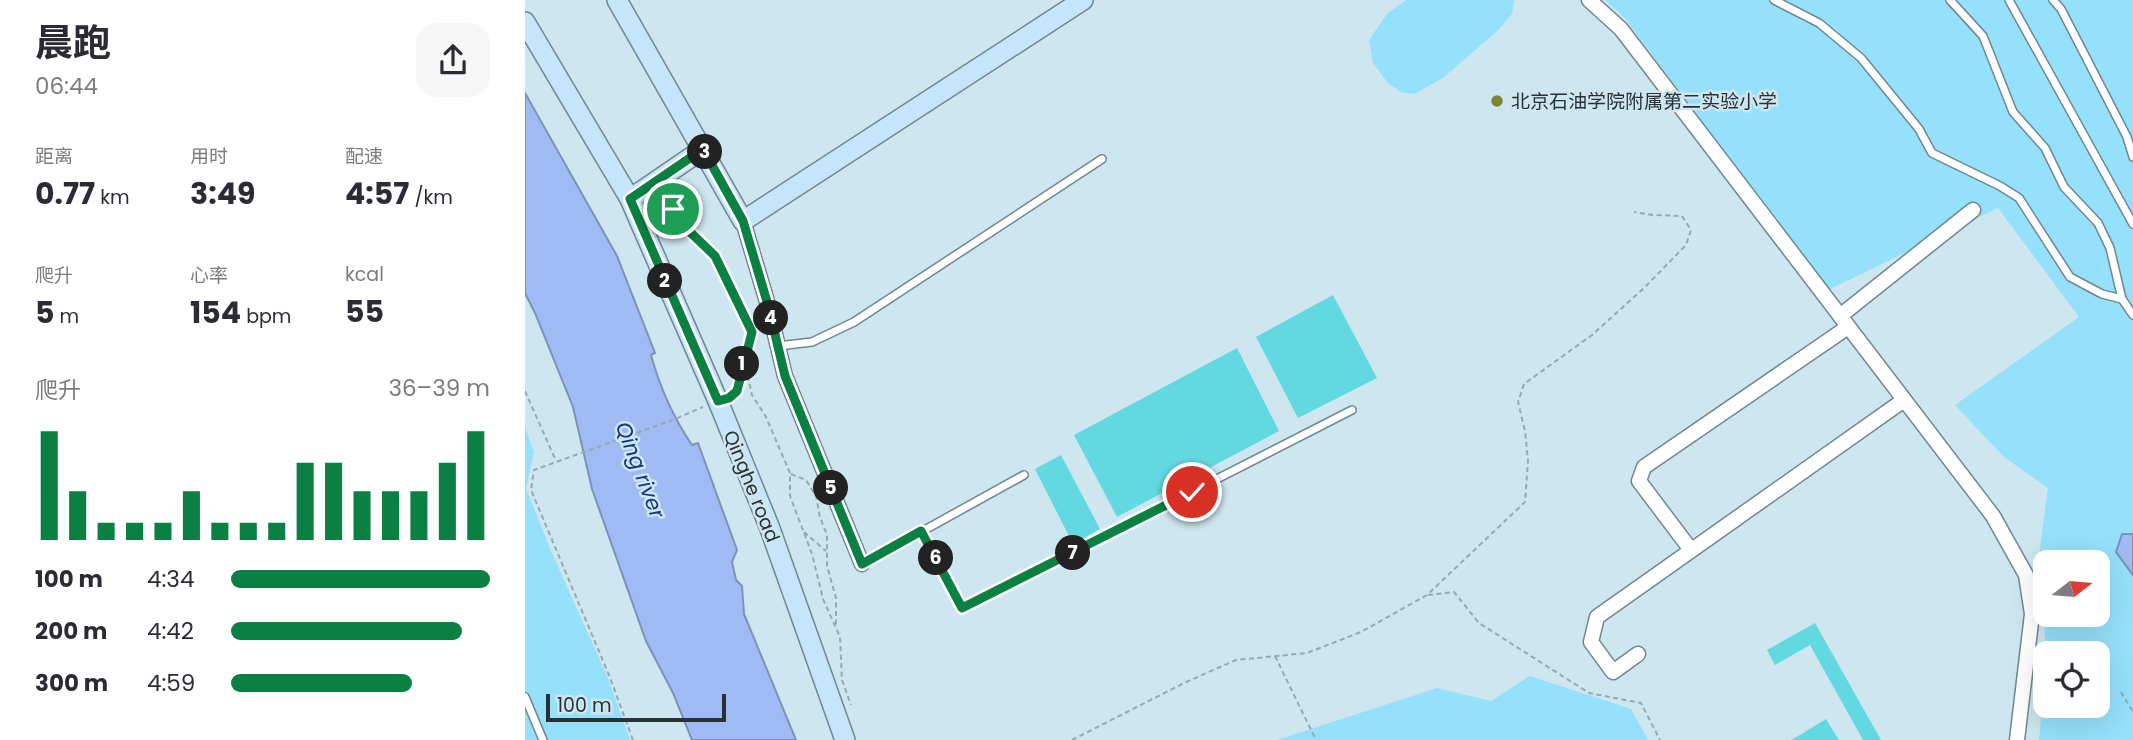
<!DOCTYPE html>
<html lang="zh">
<head>
<meta charset="utf-8">
<style>
	body { margin:0; font-family:Poppins,"Noto Sans SC",sans-serif; background:#f7f7f7; color:#2b2b33; height:100vh; display:flex; flex-direction:column; font-size:26px; white-space:nowrap }
	* { box-sizing:border-box; margin:0 }
	p { font-size:23px; color:#7c7c81 }
	.icon { flex:none; width:38px; height:38px; fill:none; stroke:currentColor; stroke-width:2; stroke-linecap:round; stroke-linejoin:round }
	.map { position:relative; flex:1; overflow:hidden }
	.drawer { display:flex; flex-direction:column; background:#fff; width:525px }
	.drawer>* { flex:none }
	.needle { width:46px; rotate:74deg }
	.controls { position:absolute; left:1508px; top:550px; display:grid; gap:14px }
	.controls a { display:grid; place-items:center; width:77px; height:77px; border-radius:14px; background:#fff; box-shadow:0 7px 28px #0002; font-size:35px }
	.scale { position:absolute; left:21px; bottom:18px; width:180px; box-sizing:border-box; padding-left:7px; border:4px solid #283235; border-top:0; font-size:19px; line-height:24px; white-space:nowrap; color:#283235; -webkit-text-stroke:5px #cee6ef; paint-order:stroke }
	.pin { position:absolute; display:grid; place-items:center; width:60px; height:60px; color:#fff; margin:-30px; border:4px solid #fff; border-radius:50%; box-shadow:0 2px 7px #0007 }
	.km { position:absolute; width:35px; height:35px; margin:-18px; border-radius:50%; background:#222; color:#fff; font-size:19px; line-height:35px; text-align:center }
	.round { display:grid; place-items:center; flex:none; width:74px; height:74px; border-radius:21px; background:#f7f7f7 }
	.overview { display:flex; align-items:center; justify-content:space-between; height:119px; padding:0 35px }
	h1 { font-size:38px; font-weight:700; line-height:52px }
	.figures { display:grid; grid-template-columns:repeat(3,1fr); gap:10px; height:119px; padding:7px 35px }
	.figures div { display:grid; align-content:center }
	.figures b { font-size:30px; font-weight:700 }
	.figures small { font-size:19px; font-weight:400 }
	.figures p { font-size:19px }
	.chart { height:196px; padding:14px 35px }
	.chart p { display:flex; justify-content:space-between }
	.chart svg { width:100%; height:126px; margin-top:7px; stroke:#0b8043; stroke-width:6 }
	ul { padding:0 35px; list-style:none; font-size:23px }
	li { display:grid; grid-template-columns:112px 84px 1fr; align-items:center; height:52px }
	li i { height:18px; border-radius:9px; background:#0b8043 }
	main { display:flex; flex:1; min-height:0 }
	.map>svg:first-child { display:block }
	.green { fill:#95e0fb; fill-rule:evenodd }
	.water { fill:#a0bbf3; stroke:#7c92ba; stroke-width:2 }
	.building { fill:#62d9e0 }
	.lines { fill:none; stroke-linecap:round; stroke-linejoin:round }
	.lane-casing { stroke:#70878f; stroke-width:10 }
	.street-casing { stroke:#70878f; stroke-width:17 }
	.secondary-casing { stroke:#70878f; stroke-width:22 }
	.path { stroke:#96a9b0; stroke-width:2; stroke-dasharray:5 3.5; stroke-linecap:butt }
	.lane { stroke:#fff; stroke-width:7 }
	.street { stroke:#fff; stroke-width:14 }
	.secondary { stroke:#c7e5fa; stroke-width:19 }
	.route-casing { stroke:#fff; stroke-width:14 }
	.route { stroke:#0b8043; stroke-width:9 }
	.poi-dot { fill:#7c8632; stroke:#cee6ef; stroke-width:2.5 }
	.labels { text-anchor:middle; stroke-width:5; stroke-linejoin:round; paint-order:stroke }
	.poi-label { font-size:19px; fill:#283235; stroke:#cee6ef; text-anchor:start }
	.street-label { font-size:19px; fill:#283235; stroke:#cee6ef }
	.water-label { font-size:21px; font-style:italic; fill:#173483; stroke:#cee6ef }
</style>
</head>
<body>
<main>
<section class="drawer">
<div class="overview"><div><h1>晨跑</h1><p>06:44</p></div><a class="round"><svg class="icon" aria-label="share" viewBox="0 0 24 24"><path d="M12 15V3M7 8l5-5 5 5M5 13v7h14v-7"/></svg></a></div>
<div class="figures">
<div><p>距离</p><b>0.77<small> km</small></b></div>
<div><p>用时</p><b>3:49</b></div>
<div><p>配速</p><b>4:57<small> /km</small></b></div>
</div>
<div class="figures">
<div><p>爬升</p><b>5<small> m</small></b></div>
<div><p>心率</p><b>154<small> bpm</small></b></div>
<div><p>kcal</p><b>55</b></div>
</div>
<div class="chart"><p><span>爬升</span>36–39 m</p>
<svg viewBox="0 0 160 44" preserveAspectRatio="none"><path d="M5 44V6M15 44V27M25 44V38M35 44V38M45 44V38M55 44V27M65 44V38M75 44V38M85 44V38M95 44V17M105 44V17M115 44V27M125 44V27M135 44V27M145 44V17M155 44V6"/></svg>
</div>
<ul>
<li><b>100 m</b>4:34<i style="width:100%"></i></li>
<li><b>200 m</b>4:42<i style="width:89%"></i></li>
<li><b>300 m</b>4:59<i style="width:70%"></i></li>
</ul>
</section>
<div class="map">
<svg width="1608" height="740" viewBox="0 0 1608 740">
	<rect width="100%" height="100%" fill="#cee6ef"/>
	<g class="green">
		<path d="M881,0H989L987,14L973,30L918,78L889,94L876,92L863,83L848,63L844,40L862,14Z"/>
		<path d="M1080,0H1608V740H1514L1521,662V705H1573V653H1522L1512,570L1523,488L1479,457L1430,405L1554,317L1473,208L1301,291L1100,18ZM1521,562H1573V614H1521Z"/>
		<path d="M0,427L9,452L1,488L26,551L83,678L105,740H0Z"/>
		<path d="M1005,676L1106,709L1123,740H752L912,688L966,701Z"/>
	</g>
	<g class="water">
		<path d="M0,93L92,256L130,353L126,355C135,388 148,417 167,445L173,443L212,550L207,562L211,580L217,586L219,614L271,740H167L148,693L121,641L67,489L48,407L10,313L0,293Z"/>
		<path d="M1597,534H1608V575L1591,552Z"/>
	</g>
	<g class="building">
		<path d="M808,295L852,378L773,418L731,337Z"/>
		<path d="M712,348L754,431L592,517L549,435Z"/>
		<path d="M536,455L575,529L548,544L510,469Z"/>
		<path d="M1290,623L1356,740H1338L1285,645L1250,665L1242,650Z"/>
		<path d="M1301,719L1314,740H1266L1275,735Z"/>
	</g>
	<g class="lines">
		<defs>
			<g id="lane">
				<path d="M1249,0L1294,23L1336,58L1394,129L1407,153L1475,186L1494,198L1545,277L1577,294L1597,299"/>
				<path d="M1425,0L1458,36L1488,112L1520,148L1539,187L1573,223L1585,248L1597,299L1608,315"/>
				<path d="M1484,0L1608,224"/>
				<path d="M1528,0L1536,9L1602,137L1608,157"/>
				<path d="M253,346L287,342L329,322L577,159"/>
				<path d="M396,531L437,609L827,410"/>
				<path d="M338,564L499,475"/>
				<path d="M0,697L18,740"/>
			</g>
			<g id="street">
				<path d="M1064,0L1096,29L1468,516L1501,575L1507,614L1492,740"/>
				<path d="M218,221L243,305L260,376L337,564"/>
				<path d="M1315,316L1448,210"/>
				<path d="M1166,550L1114,481L1119,467L1323,327"/>
				<path d="M1113,654L1088,672L1066,642L1072,617L1379,400"/>
			</g>
			<g id="secondary">
				<path d="M92,0L218,221L558,0"/>
				<path d="M0,22L105,199L178,149"/>
				<path d="M105,199L193,401L244,526L320,740"/>
			</g>
		</defs>
		<use href="#lane" class="lane-casing"/>
		<use href="#street" class="street-casing"/>
		<use href="#secondary" class="secondary-casing"/>
		<g class="path">
			<path d="M141,194L148,209L165,232L190,256L227,332L212,391L209,393"/>
			<path d="M219,359L227,395L241,417L265,473V496L287,554L298,599L315,637L317,680L326,705"/>
			<path d="M0,391L31,461"/>
			<path d="M266,474L281,480L291,496L295,517L302,535V566L311,598V627"/>
			<path d="M279,532L301,551"/>
			<path d="M903,595L929,592L954,623L1064,693L1116,703L1135,740"/>
			<path d="M750,656L791,740"/>
			<path d="M1596,692L1608,712"/>
			<path d="M108,740L84,675L6,490L9,470L150,419L178,407"/>
			<path d="M547,740L659,683L711,660L782,653L836,632L902,595L1000,502L1003,461L1000,431L993,402L999,384L1067,335L1119,288L1161,245L1166,230L1157,216L1128,215L1109,212"/>
		</g>
		<use href="#lane" class="lane"/>
		<use href="#street" class="street"/>
		<use href="#secondary" class="secondary"/>
	</g>
	<g class="lines">
		<defs>
			<path id="route" d="M148,209L165,232L190,256L227,332L212,391L204,398L193,401L105,199L178,149L218,221L243,305L260,376L337,564L396,531L437,608L667,492"/>
		</defs>
		<use href="#route" class="route-casing"/>
		<use href="#route" class="route"/>
	</g>
	<circle class="poi-dot" cx="972" cy="101" r="7"/>
	<g class="labels">
		<g class="poi-label">
			<text x="986" y="108">北京石油学院附属第二实验小学</text>
		</g>
		<g class="street-label">
			<text transform="translate(227 486) rotate(68)" y="7">Qinghe road</text>
		</g>
		<g class="water-label">
			<text transform="translate(115 470) rotate(69)" y="7">Qing river</text>
		</g>
	</g>
</svg>
<div class="controls">
<a><svg class="needle" viewBox="-14 -14 28 28"><path d="M0-13l5 13h-10z" fill="#e53935"/><path d="M0 13l5-13h-10z" fill="#7c7c81"/></svg></a>
<a><svg class="icon" aria-label="locate" viewBox="0 0 24 24"><circle cx="12" cy="12" r="6"/><path d="M12 2v4M12 18v4M2 12h4M18 12h4"/></svg></a>
</div>
<div class="scale">100 m</div>
<div class="pin" style="left:148px;top:209px;background:#1e9e55"><svg class="icon" aria-label="arrive" viewBox="0 0 24 24"><path d="M6 21V4h12l-3 4 3 4H6"/></svg></div>
<div class="pin" style="left:667px;top:492px;background:#d93025"><svg class="icon" aria-label="check" viewBox="0 0 24 24"><path d="M5 12l5 5 9-10"/></svg></div>
<b class="km" style="left:217px;top:364px">1</b>
<b class="km" style="left:140px;top:281px">2</b>
<b class="km" style="left:180px;top:152px">3</b>
<b class="km" style="left:246px;top:318px">4</b>
<b class="km" style="left:306px;top:488px">5</b>
<b class="km" style="left:411px;top:558px">6</b>
<b class="km" style="left:548px;top:553px">7</b>
</div>
</main>
</body>
</html>
